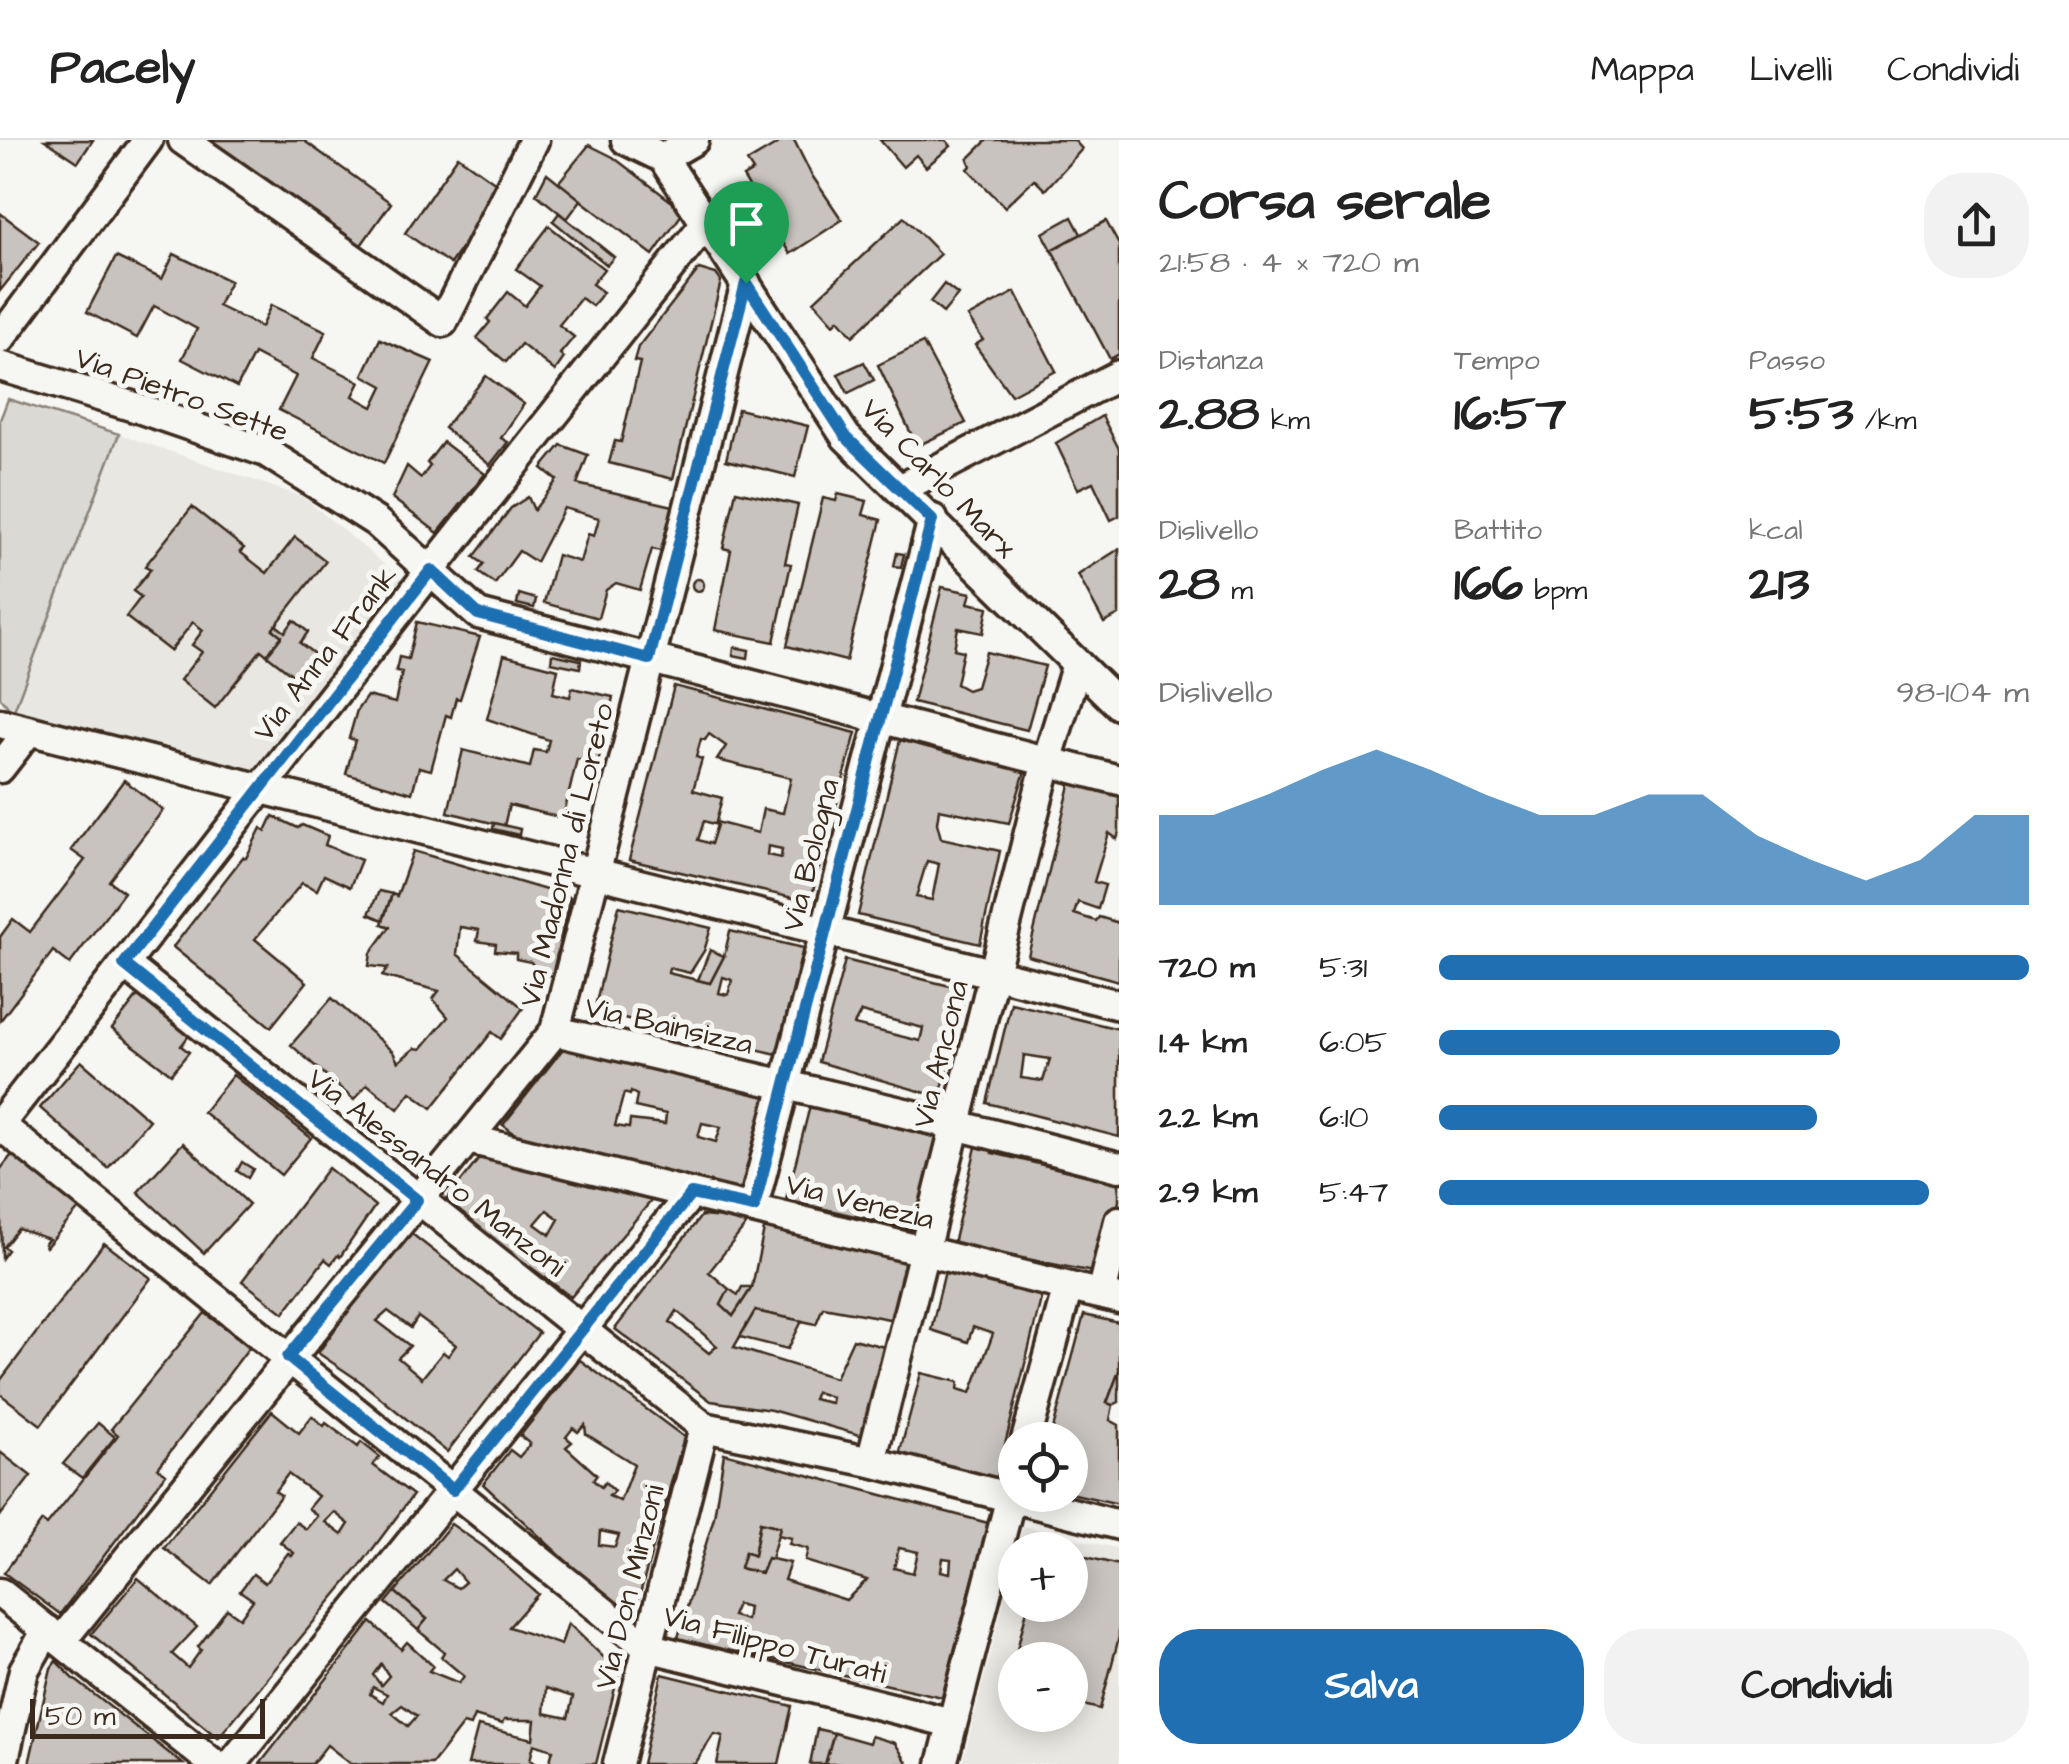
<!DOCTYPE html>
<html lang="it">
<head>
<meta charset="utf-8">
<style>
	body { margin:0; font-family:"Architects Daughter",sans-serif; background:#f2f2f2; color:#222; height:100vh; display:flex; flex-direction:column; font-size:38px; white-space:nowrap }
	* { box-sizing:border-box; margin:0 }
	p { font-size:32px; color:#767676 }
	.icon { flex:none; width:55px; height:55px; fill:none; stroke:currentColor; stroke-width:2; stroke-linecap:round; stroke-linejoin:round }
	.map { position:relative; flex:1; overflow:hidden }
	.sheet { display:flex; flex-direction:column; background:#fff; width:950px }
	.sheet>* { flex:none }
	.buttons { position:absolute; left:998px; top:1282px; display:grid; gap:20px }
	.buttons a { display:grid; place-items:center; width:90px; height:90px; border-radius:50%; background:#fff; box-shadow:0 5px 25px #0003; font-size:50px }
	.scale { position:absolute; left:30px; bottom:25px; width:235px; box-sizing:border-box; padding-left:10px; border:5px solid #3b2a1e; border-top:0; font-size:28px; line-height:35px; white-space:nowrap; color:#3b2a1e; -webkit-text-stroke:8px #f6f6f2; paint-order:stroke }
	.pin { position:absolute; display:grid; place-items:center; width:85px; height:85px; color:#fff; margin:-102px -42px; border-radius:50% 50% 50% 0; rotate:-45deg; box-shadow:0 0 10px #0007 }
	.pin .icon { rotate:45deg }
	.round { display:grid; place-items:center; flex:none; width:105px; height:105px; border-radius:40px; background:#f2f2f2 }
	.headline { display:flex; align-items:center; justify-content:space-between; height:170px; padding:0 40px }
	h1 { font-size:55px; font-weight:700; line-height:75px }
	.stats { display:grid; grid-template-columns:repeat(3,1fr); gap:15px; height:170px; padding:10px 40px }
	.stats div { display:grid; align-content:center }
	.stats b { font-size:50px; font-weight:700 }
	.stats small { font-size:28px; font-weight:400 }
	.stats p { font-size:28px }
	.chart { height:280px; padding:20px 40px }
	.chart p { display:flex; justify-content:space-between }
	.chart svg { width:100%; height:180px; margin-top:10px; fill:#1f6fb2; opacity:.7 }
	.button { display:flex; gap:20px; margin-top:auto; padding:20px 40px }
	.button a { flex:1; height:115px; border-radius:40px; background:#1f6fb2; color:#fff; font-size:40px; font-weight:700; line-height:115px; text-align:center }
	.button a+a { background:#f2f2f2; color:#222 }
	ul { padding:0 40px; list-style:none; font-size:32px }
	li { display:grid; grid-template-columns:160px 120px 1fr; align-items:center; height:75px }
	li i { height:25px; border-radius:12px; background:#1f6fb2 }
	header { display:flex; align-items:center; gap:60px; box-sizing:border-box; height:140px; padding:0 50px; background:#fff; border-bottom:2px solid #e0e0e0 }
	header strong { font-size:48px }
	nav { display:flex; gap:55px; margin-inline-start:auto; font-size:35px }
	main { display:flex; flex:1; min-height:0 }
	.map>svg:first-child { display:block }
	.built { fill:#e8e7e2; fill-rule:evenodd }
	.green { fill:#dad9d3; stroke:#8a8278; stroke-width:2.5 }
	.building { fill:#c8c3be; stroke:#3b2a1e; stroke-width:2.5; fill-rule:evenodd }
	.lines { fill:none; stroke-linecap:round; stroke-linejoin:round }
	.minor-casing { stroke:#3b2a1e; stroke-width:35 }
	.minor { stroke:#f6f6f2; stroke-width:28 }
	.route-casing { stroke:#fff; stroke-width:20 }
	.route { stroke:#1f6fb2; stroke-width:12 }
	.labels { text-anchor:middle; stroke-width:10; stroke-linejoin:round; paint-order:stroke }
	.street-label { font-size:30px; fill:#3b2a1e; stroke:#f6f6f2 }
</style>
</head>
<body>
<header>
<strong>Pacely</strong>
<nav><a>Mappa</a><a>Livelli</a><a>Condividi</a></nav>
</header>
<main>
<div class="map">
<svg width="1119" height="1624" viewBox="0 0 1119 1624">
	<rect width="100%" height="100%" fill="#f6f6f2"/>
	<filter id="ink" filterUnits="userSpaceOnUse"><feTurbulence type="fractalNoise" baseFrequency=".01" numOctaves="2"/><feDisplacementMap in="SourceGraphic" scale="20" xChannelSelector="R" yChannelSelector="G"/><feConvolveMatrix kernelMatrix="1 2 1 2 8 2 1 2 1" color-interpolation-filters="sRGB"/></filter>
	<g filter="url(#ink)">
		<g class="built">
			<path d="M119,294L303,357L408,444L256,637L13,573Z"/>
			<path d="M1023,1386L1119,1409V1624H962L1015,1418V1465H1070V1410H1017ZM1015,1520H1070V1575H1015Z"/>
		</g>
		<path class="green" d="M8,259L119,294L13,573L0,557V280Z"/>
		<g class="building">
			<path d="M45,0H93L78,22Z"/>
			<path d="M206,0H303L391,63L359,108Z"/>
			<path d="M784,0H794L811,34L842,80L790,114L743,37L753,31L747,22Z"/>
			<path d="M880,0H946L951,6L926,27L916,15L903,27Z"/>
			<path d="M987,0H1074L1082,9L1045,50L1034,39L1005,67L968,29L971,26L968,19Z"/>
			<path d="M589,5L613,17L684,71L653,115L558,43Z"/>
			<path d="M458,16L503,48L450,124L405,93Z"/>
			<path d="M547,33L581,60L567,79L536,54Z"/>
			<path d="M0,73L39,102L0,151Z"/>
			<path d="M559,73L614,117L607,125L553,81Z"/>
			<path d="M904,77L940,114L853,196L839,179L834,184L814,161Z"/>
			<path d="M1072,77L1081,94L1052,110L1043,93Z"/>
			<path d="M1106,81L1119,105V214L1110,219L1052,110Z"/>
			<path d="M549,86L604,129L592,144L603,152L599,158L592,166L581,158L559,185L574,197L560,214L564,218L555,231L521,204L506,222L477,198L490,182L487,179L508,152L525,166L540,146L516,129Z"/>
			<path d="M174,114L230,141L218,166L261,187L271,165L326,191L313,218L360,242L353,256L373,267L383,246L363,235L380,199L433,222L384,323L279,270L296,236L254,214L237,247L182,219L197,189L162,170L154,166L137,198L87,172L116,117L162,139Z"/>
			<path d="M699,129L716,134L721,141L673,339L609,323L615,301L621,302L640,222L634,221L638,207Z"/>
			<path d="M944,144L958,155L943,173L930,162Z"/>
			<path d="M1015,152L1056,231L1011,255L975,205L983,200L968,177Z"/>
			<path d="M923,203L966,283L917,306L878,225Z"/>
			<path d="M864,222L874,240L848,253L838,234Z"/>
			<path d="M486,236L524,264L501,298L508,302L490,325L444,288Z"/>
			<path d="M738,269L808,286L795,337L726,320Z"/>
			<path d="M1102,276L1119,309V376L1111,380L1093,342L1078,349L1056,303Z"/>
			<path d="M443,302L485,334L438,393L392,358L407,326L421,338L430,326L427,323Z"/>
			<path d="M561,305L588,315L577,344L673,366L661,411L652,409L640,450L616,443L606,450L598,478L544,463L557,415L580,422L588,394L594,396L599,378L564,368L536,422L519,411L495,444L478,432L484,424L474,417L511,368L528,357L534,370L557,340L542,328Z"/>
			<path d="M736,351L798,365L785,423L791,424L774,502L715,490L731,410L723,408Z"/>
			<path d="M838,354L867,361L863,375L881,380L846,521L787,506L823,358L836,361Z"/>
			<path d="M192,367L244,408L240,412L267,433L295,397L326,421L273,489L282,496L267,515L261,510L215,568L180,540L202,512L192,505L203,490L193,482L170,511L126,477L141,457L133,451L151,429L145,426Z"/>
			<path d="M1119,409V475L1104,483L1078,435Z"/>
			<path d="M897,413L904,414L901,427L894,426Z"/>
			<circle cx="698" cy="445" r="6"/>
			<path d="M942,447L971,453L968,463L988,467L983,493L958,488L954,509L963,511L956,544L967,550L976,547L986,512L1045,526L1027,590L913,562Z"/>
			<path d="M519,454L536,459L534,468L517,464Z"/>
			<path d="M294,480L308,492L300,503L322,520L303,543L267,515L282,496L273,489L276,485L285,492Z"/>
			<path d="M417,482L480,497L460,559L456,558L451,577L446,575L431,630L419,627L412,653L346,634L355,600L349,598L357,570L367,556L395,563L402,532L396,531L399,517L408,519Z"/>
			<path d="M734,507L749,510L748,518L733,515Z"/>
			<path d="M552,514L581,520L580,528L551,522Z"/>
			<path d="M504,515L558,529L553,553L570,557L572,548L613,557L598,623L577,619L563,678L509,665L504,686L448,672L463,610L530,627L534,610L546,612L549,600L487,579Z"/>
			<path d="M674,546L856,593L810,762L629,720ZM709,594L726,606L717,620L791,638L783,673L763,669L758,693L716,682L722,658L693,650L702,619L696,617L701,599L705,600ZM704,681L717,685L711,704L698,700ZM768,706L782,709L781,718L767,715Z"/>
			<path d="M900,600L1025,631L1009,683L939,669L937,683L941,698L1000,711L980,804L858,775ZM927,721L939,724L932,760L916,757Z"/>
			<path d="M124,640L163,670L109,741L124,752L70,824L53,811L0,881V797L13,779L30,792L85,720L71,710Z"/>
			<path d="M1071,641L1119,653V693L1117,699L1109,693L1094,742L1105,745L1098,769L1078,762L1074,774L1096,781L1099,777L1119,783V841L1028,816Z"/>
			<path d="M273,676L298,688L302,685L328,696L325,705L361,720L350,747L324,735L317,750L302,743L255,799L307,842L271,887L173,807L243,717L246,718L261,688L266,691Z"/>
			<path d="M494,683L520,689L519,695L493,689Z"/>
			<path d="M413,711L570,757L552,836L537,832L531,822L516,819V813L495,811L496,804L477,801L479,790L460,787L457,814L523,868L501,899L492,892L432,968L411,952L398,969L367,944L354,960L291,905L332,858L393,912L398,922L415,908L421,909L448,877L433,859L439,851L382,836L388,828L369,826L371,813L390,787L382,784L392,754L397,756Z"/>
			<path d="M379,751L392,754L383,780L369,774Z"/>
			<path d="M619,766L711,788L704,811L690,833L669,828L668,833L710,843L724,816L730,791L803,808L777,914L594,871ZM723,837L732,840L728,855L719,853Z"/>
			<path d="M710,810L724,816L710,843L698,840Z"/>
			<path d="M845,820L966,850L940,957L818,922ZM861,872L923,888L920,901L854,885Z"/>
			<path d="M143,849L194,889L181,906L189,912L171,934L112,889Z"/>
			<path d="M1011,863L1119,889V997L987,963ZM1024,915L1050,919L1043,941L1021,938Z"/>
			<path d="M566,905L693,938L781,957L757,1054L519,997L503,985ZM631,952L637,955L635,967L666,974L665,984L630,980L629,988L615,986L624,953L630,955ZM702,983L721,987L716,1002L698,997Z"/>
			<path d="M81,921L149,980L108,1028L40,968Z"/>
			<path d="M233,935L311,998L281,1035L203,972Z"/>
			<path d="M810,966L942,999L915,1090L786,1060Z"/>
			<path d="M183,1003L249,1064L204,1113L138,1052Z"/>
			<path d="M976,1007L993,1011L992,1013L1119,1043V1061L1103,1134L953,1104Z"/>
			<path d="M14,1012L80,1068L46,1107L44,1104L49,1099L18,1089L4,1107L8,1110L2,1118L0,1030Z"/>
			<path d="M482,1015L656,1055L571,1157L444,1063ZM547,1070L559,1079L550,1095L535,1084Z"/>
			<path d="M242,1022L253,1029L248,1038L237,1031Z"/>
			<path d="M328,1028L375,1066L340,1117L338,1115L331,1124L325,1119L284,1173L242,1141Z"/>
			<path d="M701,1076L750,1080L709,1132L729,1149L721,1165L733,1176L752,1147L765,1085L909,1118L895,1180L823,1167L816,1184L755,1171L734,1207L835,1238L853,1199L888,1208L863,1296L771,1270L711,1261L615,1189ZM677,1171L717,1206L709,1213L670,1182ZM816,1252L832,1257L831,1263L813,1259Z"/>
			<path d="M412,1094L539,1193L447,1312L361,1242L318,1213L355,1161ZM388,1171L411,1188L418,1177L456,1205L448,1216L443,1212L422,1238L398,1218L410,1206L377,1181Z"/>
			<path d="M104,1103L151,1138L41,1285L0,1254V1241Z"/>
			<path d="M945,1131L1042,1155L996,1341L899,1315L921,1233L959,1242L958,1249L971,1253L993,1194L973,1187L968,1202L931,1190Z"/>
			<path d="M742,1147H752L733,1176L721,1165L729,1149L738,1155Z"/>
			<path d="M755,1171L802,1181L788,1209L740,1197Z"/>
			<path d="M205,1173L250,1206L158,1328L166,1334L60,1474L4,1433L42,1381L47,1385L118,1295L111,1289Z"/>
			<path d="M1084,1175L1119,1183V1231L1107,1263L1113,1265L1110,1280L1119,1285V1364L1070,1353V1300H1050Z"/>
			<path d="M580,1220L684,1297L634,1475L604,1456L483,1344L510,1310L519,1317L530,1304L520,1296ZM585,1285L586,1294L634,1324L620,1361L609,1356L614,1351L605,1342L601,1347L593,1340L597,1335L566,1307L572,1302L566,1297L573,1288L578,1292ZM600,1391L619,1395L615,1407L599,1405Z"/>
			<path d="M1119,1231V1262L1113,1265L1107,1263Z"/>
			<path d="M272,1271L299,1293L312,1276L324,1286L326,1283L358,1307L361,1302L380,1317L373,1325L413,1355L363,1422L218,1598L91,1494L138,1438L197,1487L172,1514L188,1528L201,1510L198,1507L227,1469L240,1478L253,1460L240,1451L253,1434L265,1443L288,1413L292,1416L294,1413L280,1402L296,1382L306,1389L317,1376L308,1368L318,1356L288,1334L275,1351L281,1355L212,1445L164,1408ZM334,1372L349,1384L342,1395L325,1382Z"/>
			<path d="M98,1283L115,1297L82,1338L63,1324Z"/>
			<path d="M0,1312L31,1336L0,1376Z"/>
			<path d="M724,1313L988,1383L942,1557L763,1517L677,1501L714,1377ZM760,1382L780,1387L778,1395L791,1398L789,1404L808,1409L805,1421L867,1440L846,1460L784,1440L790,1423L767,1418L761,1433L740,1428L745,1412L754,1416ZM899,1408L918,1412L913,1433L894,1428ZM943,1418L951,1419L950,1433L941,1431ZM737,1464L748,1467L746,1480L732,1476Z"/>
			<path d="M760,1382L780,1387L771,1419L767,1418L761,1433L740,1428L745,1412L754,1416Z"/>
			<path d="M451,1384L484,1407L538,1454L509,1487L561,1505L568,1483L617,1530L618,1536L596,1624H549L553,1610L534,1604L530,1620L539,1624H468L478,1586L533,1599L535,1580H504L502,1584L474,1576L470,1586L463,1584L432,1624H351L327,1605L312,1624H260L371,1482L401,1509L407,1502L433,1526L429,1531L459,1543L464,1536L441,1517L444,1512L418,1490L427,1479L395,1452ZM454,1429L465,1442L458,1448L443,1440ZM381,1524L389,1536L381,1545L373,1535ZM373,1547L387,1554L383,1562L370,1554ZM546,1548L573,1557L568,1578L544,1573ZM402,1565L417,1576L408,1586L392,1573Z"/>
			<path d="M1033,1403L1060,1410H1032Z"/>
			<path d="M1070,1413L1119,1425V1497L1100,1569L1070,1562V1520H1015V1549L1008,1547L1028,1465H1070Z"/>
			<path d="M395,1452L427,1479L418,1490L386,1463Z"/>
			<path d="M56,1521L73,1538L183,1624H29L51,1528Z"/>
			<path d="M662,1534L792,1566L779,1624H717L723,1596L714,1594L695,1624H642Z"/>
			<path d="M817,1589L834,1593L826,1624H810Z"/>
			<path d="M834,1593L869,1603L871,1596L895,1603L908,1624H825Z"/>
		</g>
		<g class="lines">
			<defs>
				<g id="minor">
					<path d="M183,0L443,182L534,0"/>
					<path d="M626,0L663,18L846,297L1119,565"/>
					<path d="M663,18L694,0"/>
					<path d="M0,199L148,0"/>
					<path d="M0,226L138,268L266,312L376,382L478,474L1119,640"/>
					<path d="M900,349L1119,235"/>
					<path d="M0,583L1119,865"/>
					<path d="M0,628L28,592"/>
					<path d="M124,824L704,1287L871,1322L1119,1385"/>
					<path d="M555,891L956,985L1119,1027"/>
					<path d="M0,984L431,430L705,84"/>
					<path d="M0,985L647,1507L952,1583"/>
					<path d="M468,999L1119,1159"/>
					<path d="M753,1067L933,379"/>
					<path d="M1101,1154L1119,1081"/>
					<path d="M1026,1300L1068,1147"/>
					<path d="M871,1322L1047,621L1077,524"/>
					<path d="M0,1453L214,1624"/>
					<path d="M61,1501L555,891L746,143"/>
					<path d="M3,1624L24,1530L47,1490"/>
					<path d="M232,1624L691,1054"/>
					<path d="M618,1624L704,1287"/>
					<path d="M942,1624L1015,1341"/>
				</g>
			</defs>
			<use href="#minor" class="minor-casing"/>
			<use href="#minor" class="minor"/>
		</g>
	</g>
	<g class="lines" filter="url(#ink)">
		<defs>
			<path id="route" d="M746,143L846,297L932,380L754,1067L691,1054L453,1350L288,1217L417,1060L124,824L431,430L478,474L649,519Z"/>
		</defs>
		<use href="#route" class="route-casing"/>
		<use href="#route" class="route"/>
	</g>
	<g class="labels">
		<g class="street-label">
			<text transform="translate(182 254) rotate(20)" y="10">Via Pietro Sette</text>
			<text transform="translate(939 338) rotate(46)" y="10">Via Carlo Marx</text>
			<text transform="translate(325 513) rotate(-52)" y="10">Via Anna Frank</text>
			<text transform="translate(566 715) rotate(-76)" y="10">Via Madonna di Loreto</text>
			<text transform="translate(810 715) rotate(-76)" y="10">Via Bologna</text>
			<text transform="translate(669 885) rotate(13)" y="10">Via Bainsizza</text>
			<text transform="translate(940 914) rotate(-76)" y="10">Via Ancona</text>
			<text transform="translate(437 1032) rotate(38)" y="10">Via Alessandro Manzoni</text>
			<text transform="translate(860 1061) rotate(14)" y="10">Via Venezia</text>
			<text transform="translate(629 1447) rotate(-76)" y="10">Via Don Minzoni</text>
			<text transform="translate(775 1504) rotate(15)" y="10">Via Filippo Turati</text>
		</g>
	</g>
</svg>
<div class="buttons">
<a><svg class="icon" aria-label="locate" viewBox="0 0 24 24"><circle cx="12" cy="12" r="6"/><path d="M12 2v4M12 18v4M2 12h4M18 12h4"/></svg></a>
<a>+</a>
<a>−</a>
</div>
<div class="scale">50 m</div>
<div class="pin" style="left:746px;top:143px;background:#1e9e55"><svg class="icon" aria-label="arrive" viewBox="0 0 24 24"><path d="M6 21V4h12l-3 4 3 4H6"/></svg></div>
</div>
<section class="sheet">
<div class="headline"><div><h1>Corsa serale</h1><p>21:58 · 4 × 720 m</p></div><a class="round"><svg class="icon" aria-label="share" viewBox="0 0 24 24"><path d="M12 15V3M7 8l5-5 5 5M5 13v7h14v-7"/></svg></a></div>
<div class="stats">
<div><p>Distanza</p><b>2.88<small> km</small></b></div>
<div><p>Tempo</p><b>16:57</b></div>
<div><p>Passo</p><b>5:53<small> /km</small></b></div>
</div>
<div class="stats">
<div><p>Dislivello</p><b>28<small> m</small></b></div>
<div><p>Battito</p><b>166<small> bpm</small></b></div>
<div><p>kcal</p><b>213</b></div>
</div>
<div class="chart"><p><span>Dislivello</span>98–104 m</p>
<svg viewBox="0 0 160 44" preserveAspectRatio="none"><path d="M0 44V22L10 22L20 17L30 11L40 6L50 11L60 17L70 22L80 22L90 17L100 17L110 27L120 33L130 38L140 33L150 22L160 22V44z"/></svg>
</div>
<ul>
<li><b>720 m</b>5:31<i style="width:100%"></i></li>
<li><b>1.4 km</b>6:05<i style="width:68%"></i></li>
<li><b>2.2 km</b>6:10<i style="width:64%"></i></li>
<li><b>2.9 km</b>5:47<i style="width:83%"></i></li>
</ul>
<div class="button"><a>Salva</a><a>Condividi</a></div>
</section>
</main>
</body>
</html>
